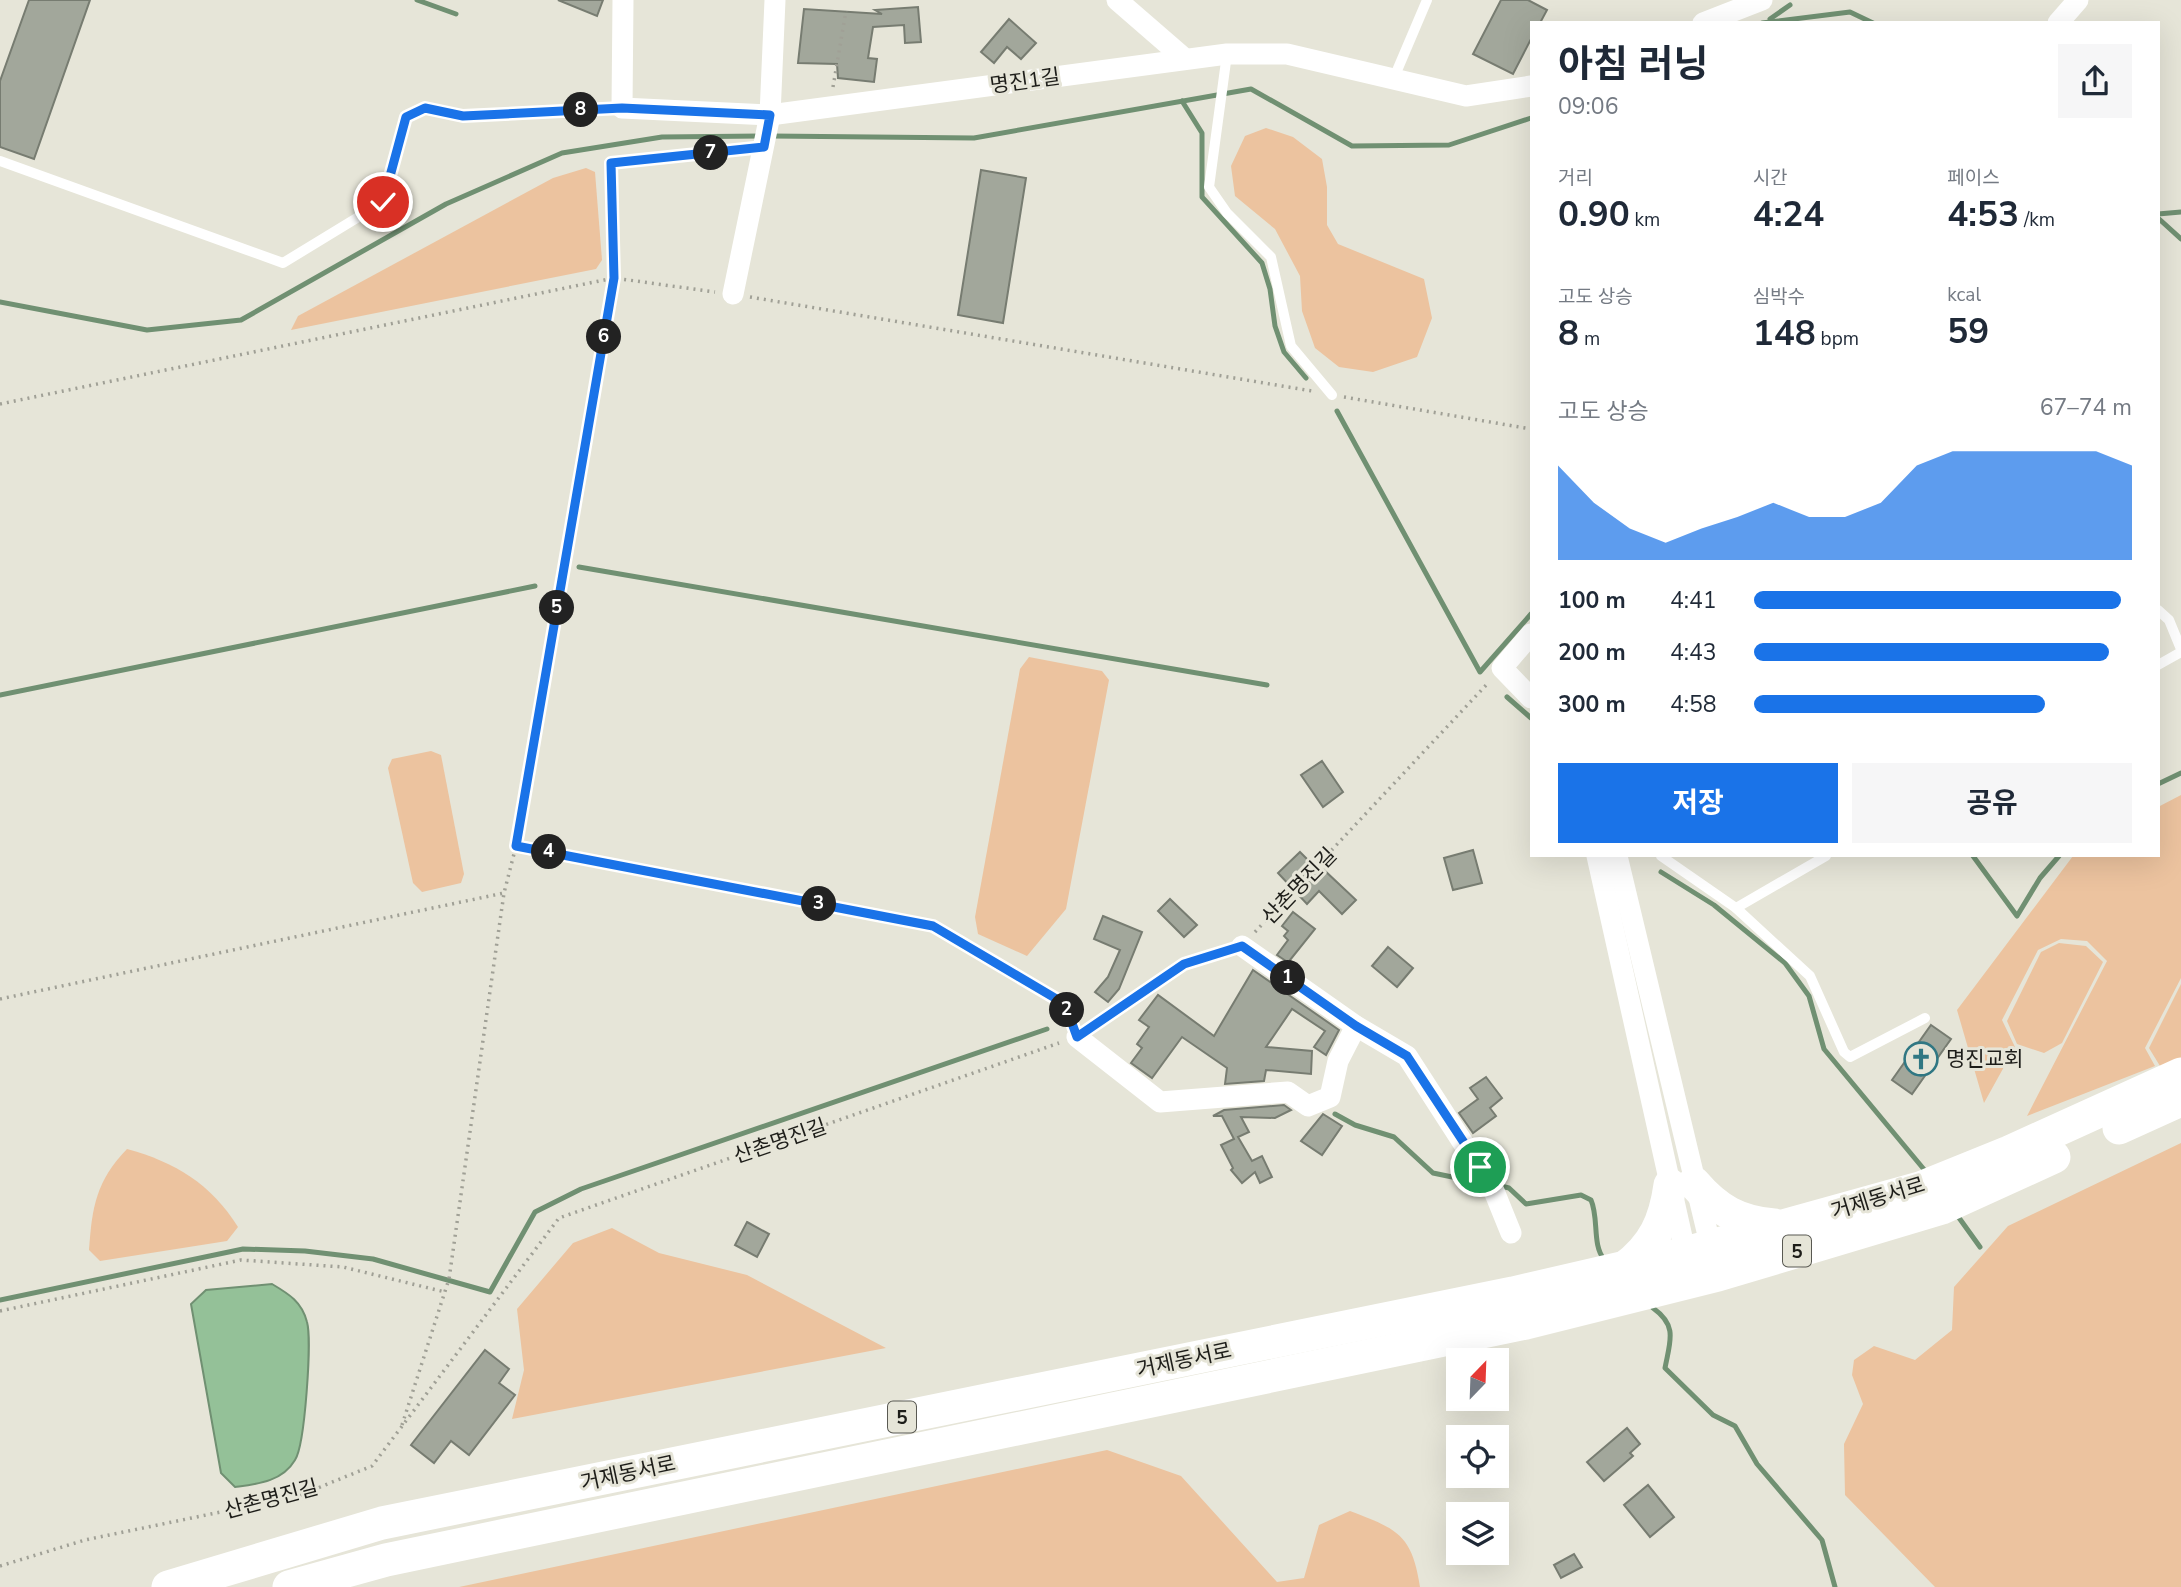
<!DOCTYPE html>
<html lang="ko">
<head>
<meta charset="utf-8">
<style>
	body { margin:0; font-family:"Nunito Sans","Noto Sans KR",sans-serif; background:#f6f6f7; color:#1f2937; height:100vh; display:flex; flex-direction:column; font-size:26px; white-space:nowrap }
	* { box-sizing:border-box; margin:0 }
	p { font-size:23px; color:#747a83 }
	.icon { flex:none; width:38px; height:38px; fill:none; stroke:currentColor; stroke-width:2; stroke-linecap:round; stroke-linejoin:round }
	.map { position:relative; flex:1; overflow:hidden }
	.details { position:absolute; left:1530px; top:21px; width:630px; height:836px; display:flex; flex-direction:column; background:#fff; border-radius:0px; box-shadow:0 7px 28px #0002 }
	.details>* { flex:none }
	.needle { width:46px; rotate:23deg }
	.buttons { position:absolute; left:1446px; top:1348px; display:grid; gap:14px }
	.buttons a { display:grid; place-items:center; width:63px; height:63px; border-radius:0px; background:#fff; box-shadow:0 7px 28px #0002; font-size:35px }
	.pin { position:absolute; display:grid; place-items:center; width:60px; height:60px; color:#fff; margin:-30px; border:4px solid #fff; border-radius:50%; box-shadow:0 2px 7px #0007 }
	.km { position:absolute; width:35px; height:35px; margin:-18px; border-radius:50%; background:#222; color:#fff; font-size:19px; line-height:35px; text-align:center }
	.round { display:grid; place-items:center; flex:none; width:74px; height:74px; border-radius:0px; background:#f6f6f7 }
	.headline { display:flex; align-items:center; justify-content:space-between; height:119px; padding:0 28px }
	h1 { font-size:38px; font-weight:700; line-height:52px }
	.figures { display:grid; grid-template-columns:repeat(3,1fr); gap:10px; height:119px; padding:7px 28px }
	.figures div { display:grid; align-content:center }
	.figures b { font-size:35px; font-weight:700 }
	.figures small { font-size:19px; font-weight:400 }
	.figures p { font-size:19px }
	.chart { height:196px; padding:14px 28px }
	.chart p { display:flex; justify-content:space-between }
	.chart svg { width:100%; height:126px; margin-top:7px; fill:#1a73e8; opacity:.7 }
	.cta { display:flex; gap:14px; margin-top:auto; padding:14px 28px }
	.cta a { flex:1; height:80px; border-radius:0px; background:#1a73e8; color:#fff; font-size:28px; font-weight:700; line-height:80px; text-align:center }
	.cta a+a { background:#f6f6f7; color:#1f2937 }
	ul { padding:0 28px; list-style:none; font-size:23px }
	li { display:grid; grid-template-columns:112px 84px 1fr; align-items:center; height:52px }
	li i { height:18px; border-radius:9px; background:#1a73e8 }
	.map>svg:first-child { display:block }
	.green { fill:#ecc39f }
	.water { fill:#94c198; stroke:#709072; stroke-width:2 }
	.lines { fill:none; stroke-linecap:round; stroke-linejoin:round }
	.stream { stroke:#709072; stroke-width:5 }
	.building { fill:#a2a79b; stroke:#777c71; stroke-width:2 }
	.path { stroke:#a0a096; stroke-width:3.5; stroke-dasharray:2 5; stroke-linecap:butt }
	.service { stroke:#fff; stroke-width:10 }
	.minor { stroke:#fff; stroke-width:21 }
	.primary { stroke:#fff; stroke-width:33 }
	.route-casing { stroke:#fff; stroke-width:14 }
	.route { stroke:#1a73e8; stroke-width:9 }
	.labels { text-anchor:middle; stroke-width:6; stroke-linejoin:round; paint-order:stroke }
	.shield { fill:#e6e5d8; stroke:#595952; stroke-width:2 }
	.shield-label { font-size:19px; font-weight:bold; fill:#1d1d19 }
	.street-label { font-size:21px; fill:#1d1d19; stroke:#e6e5d8 }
	.poi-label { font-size:21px; fill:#1d1d19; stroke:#e6e5d8; text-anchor:start }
</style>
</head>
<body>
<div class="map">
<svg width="2181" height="1587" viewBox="0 0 2181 1587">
	<rect width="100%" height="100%" fill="#e6e5d8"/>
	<g class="green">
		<path d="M1266,128L1293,137L1322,159L1327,187V225L1338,244L1424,279L1432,318L1417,357L1373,372L1339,367L1315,348L1302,311L1300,276L1275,229L1235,196L1231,166L1245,136Z"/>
		<path d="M586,168L595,172L602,260L596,269L291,330L298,316L553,178Z"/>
		<path d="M1029,657L1102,671L1109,680L1066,909L1027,956L978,934L975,917L1020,669Z"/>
		<path d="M431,751L441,755L464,874L461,883L422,892L413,883L388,768L392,759Z"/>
		<path d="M2181,795V978L2145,1048L2155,1066L2027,1116L2107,961L2087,941L2061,939L2038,950L2002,1020L2015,1047L1984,1103L1957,1010L2073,856H2158V807Z"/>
		<path d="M2059,943L2086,946L2103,962L2062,1043L2044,1053L2017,1044L2007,1021L2041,952Z"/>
		<path d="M2181,984V1065L2160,1066L2149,1048Z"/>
		<path d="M2181,1143V1587H1935L1845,1495L1844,1444L1863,1404L1852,1375L1854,1360L1874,1346L1915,1360L1952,1330L1954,1287L2008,1226Z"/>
		<path d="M127,1149C175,1162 211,1184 238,1227L227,1241L100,1261L89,1250C92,1207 96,1181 127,1149Z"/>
		<path d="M612,1228L659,1253L747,1275L886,1348L512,1419L524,1370L517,1309L573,1243Z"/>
		<path d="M1107,1450L1181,1476L1277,1582L1304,1578L1319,1525L1350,1511C1397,1529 1412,1534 1420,1587H459Z"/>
	</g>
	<path class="water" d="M272,1284C289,1294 302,1302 307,1322C312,1340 305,1445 295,1460C282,1482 257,1484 235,1487L221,1473L191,1304L206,1290Z"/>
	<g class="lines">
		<g class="stream">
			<path d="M417,0L456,14"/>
			<path d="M1770,19L1790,5"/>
			<path d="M1762,23L1850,12L1873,23"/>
			<path d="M1182,101L1202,133V197L1262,263L1270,289L1275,326L1284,352L1306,378"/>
			<path d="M771,136L974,138L1251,89L1352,146L1449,145L1531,118"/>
			<path d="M2158,214L2181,212"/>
			<path d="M2158,218L2181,239"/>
			<path d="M0,302L147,330L241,320L446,204L562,153L662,137L761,136"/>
			<path d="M1337,411L1480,672L1531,614"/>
			<path d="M579,567L1267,685"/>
			<path d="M0,695L535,586"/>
			<path d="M1507,697L1531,718"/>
			<path d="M2158,784L2181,773"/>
			<path d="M1973,856L2017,916L2040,878L2059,856"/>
			<path d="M1661,872L1714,905L1785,963L1809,996L1824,1049L1927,1173"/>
			<path d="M1335,1114L1355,1125L1394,1137L1433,1173L1481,1183"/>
			<path d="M1497,1185L1509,1188L1526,1204L1581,1195L1591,1200C1599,1218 1592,1245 1604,1259"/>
			<path d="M1957,1215L1980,1247"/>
			<path d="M0,1300L243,1249L305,1251L373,1259L490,1292L535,1212L581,1189L1047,1029"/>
			<path d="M1653,1308C1678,1326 1670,1341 1665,1368L1713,1415L1735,1426L1757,1464L1822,1540L1835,1587"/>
		</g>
	</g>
	<g class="building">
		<path d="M29,0H90L34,159L0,147V81Z"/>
		<path d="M558,0H603L597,16Z"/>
		<path d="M1501,0H1528L1547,10L1540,23H1531V39L1513,74L1473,54Z"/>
		<path d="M918,7L921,42L905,43L904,25L873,27L868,58L877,59L874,82L838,78L837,64L798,63L804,9L882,14L875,10Z"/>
		<path d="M1009,19L1036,43L1021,59L1007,47L994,63L981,52Z"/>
		<path d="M981,170L1026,178L1003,323L958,315Z"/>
		<path d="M1322,761L1343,792L1323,807L1301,775Z"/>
		<path d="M1473,850L1482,883L1453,890L1444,858Z"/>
		<path d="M1300,852L1321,873L1324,870L1356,900L1342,914L1319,891L1307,904L1278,873Z"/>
		<path d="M1170,899L1197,925L1184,937L1158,911Z"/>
		<path d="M1293,912L1315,929L1290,960L1292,965L1277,955L1288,940L1284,936L1288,931L1282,926Z"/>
		<path d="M1103,916L1142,932L1119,989L1108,1002L1095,992L1108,977L1120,950L1094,939Z"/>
		<path d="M1388,947L1413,968L1397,987L1372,966Z"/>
		<path d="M1253,970L1339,1030L1326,1055L1314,1047L1325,1031L1292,1009L1266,1047L1312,1051L1311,1074L1266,1070L1264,1081L1225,1084L1227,1068L1182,1037L1152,1078L1131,1063L1142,1048L1137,1044L1149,1027L1139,1020L1158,995L1214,1036Z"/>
		<path d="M1931,1025L1951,1039L1912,1094L1892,1080Z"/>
		<path d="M1486,1077L1502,1098L1490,1108L1496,1116L1473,1133L1459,1113L1478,1099L1470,1088Z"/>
		<path d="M1284,1105L1291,1110L1275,1118L1241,1117L1249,1132L1238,1137L1252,1161L1262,1156L1272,1177L1260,1183L1255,1172L1242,1183L1231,1170L1233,1168L1221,1145L1234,1139L1222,1116H1213L1224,1110Z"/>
		<path d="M1323,1114L1342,1126L1322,1155L1301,1141Z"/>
		<path d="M747,1222L769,1234L757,1257L735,1245Z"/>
		<path d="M485,1350L509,1369L499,1383L515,1395L469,1455L451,1441L434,1463L411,1445Z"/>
		<path d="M1627,1428L1640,1444L1630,1453L1633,1456L1604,1481L1587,1462Z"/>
		<path d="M1648,1485L1674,1517L1650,1537L1624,1505Z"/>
		<path d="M1574,1554L1582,1567L1561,1578L1554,1565Z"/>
	</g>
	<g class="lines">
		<g class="path">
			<path d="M833,87L846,11"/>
			<path d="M750,297L1312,391"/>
			<path d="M1344,397L1531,429"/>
			<path d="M0,404L614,278L715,292"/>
			<path d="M516,846L933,926L1065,1004L1071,1021"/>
			<path d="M1255,932L1489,682"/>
			<path d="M0,999L504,893"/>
			<path d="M1094,1026L1184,964L1226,951"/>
			<path d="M0,1311L241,1260L343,1267L445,1292"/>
			<path d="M402,1425L449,1279L504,893L516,846L614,278L611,163L744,149"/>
			<path d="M0,1566L85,1540L298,1496L372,1466L559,1218L1059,1043"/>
		</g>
		<g class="service">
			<path d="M1227,54L1209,187L1227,213L1271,257L1291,346L1332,395"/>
			<path d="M1393,80L1427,0"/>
			<path d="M0,161L283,263L383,202L406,117L425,108L463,115L622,108"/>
			<path d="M2158,610L2169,620L2181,649"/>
			<path d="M2158,665L2181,652"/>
			<path d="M1661,856L1736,908L1810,976L1844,1052L1850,1057L1925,1018"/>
			<path d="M1736,908L1826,856"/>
		</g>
		<g class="minor">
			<path d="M623,0L622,108L770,115L1227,54H1287L1466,96L1531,86"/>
			<path d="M1117,0L1185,59"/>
			<path d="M1703,23L1762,0"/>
			<path d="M2058,23L2078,0"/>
			<path d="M733,294L770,115L775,0"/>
			<path d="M1531,634L1502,668L1531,698"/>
			<path d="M1597,856L1688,1264"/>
			<path d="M1617,856L1713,1256"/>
			<path d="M1242,946L1356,1026L1407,1056L1494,1191L1511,1233"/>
			<path d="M1077,1037L1160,1102L1288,1092L1308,1106L1330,1097L1338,1061L1356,1026"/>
		</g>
		<g class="primary">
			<path d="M2119,1128L2181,1100"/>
			<path d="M1694,1183C1717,1210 1739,1222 1774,1225"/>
			<path d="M1624,1268C1654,1246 1665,1221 1670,1185"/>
			<path d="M168,1587L382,1523L1513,1293L1686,1253L1920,1188L2009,1152L2181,1074"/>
			<path d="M289,1587L386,1560L1526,1323L1718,1275L1942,1208L2054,1157"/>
		</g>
	</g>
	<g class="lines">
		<defs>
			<path id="route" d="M383,202L406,117L425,108L463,116L622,108L770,115L764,147L611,163L614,278L516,846L933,926L1065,1004L1077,1037L1184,964L1242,946L1356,1026L1407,1056L1480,1167"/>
		</defs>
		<use href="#route" class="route-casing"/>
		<use href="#route" class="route"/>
	</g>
	<defs>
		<symbol id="church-ring" viewBox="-11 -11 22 22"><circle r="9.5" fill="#e6e5d8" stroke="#307783" stroke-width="1.5"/><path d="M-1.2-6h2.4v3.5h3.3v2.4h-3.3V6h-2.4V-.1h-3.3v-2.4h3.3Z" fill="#307783"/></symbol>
	</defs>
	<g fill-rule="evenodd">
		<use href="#church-ring" x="1902" y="1040" width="38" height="38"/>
	</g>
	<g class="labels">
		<g class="shield">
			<rect x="1783" y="1235.5" width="28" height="31" rx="5"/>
			<rect x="888" y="1401.5" width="28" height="31" rx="5"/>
		</g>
		<g class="shield-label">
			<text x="1797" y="1258">5</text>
			<text x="902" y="1424">5</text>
		</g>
		<g class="street-label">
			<text transform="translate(1025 81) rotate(-8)" y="7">명진1길</text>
			<text transform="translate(1299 886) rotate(-46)" y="7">산촌명진길</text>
			<text transform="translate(780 1141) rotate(-19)" y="7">산촌명진길</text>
			<text transform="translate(1878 1198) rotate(-17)" y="7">거제동서로</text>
			<text transform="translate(1184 1360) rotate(-12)" y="7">거제동서로</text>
			<text transform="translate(628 1473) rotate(-12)" y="7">거제동서로</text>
			<text transform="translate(271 1499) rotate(-15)" y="7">산촌명진길</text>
		</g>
		<g class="poi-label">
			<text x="1946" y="1066">명진교회</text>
		</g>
	</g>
</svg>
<div class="buttons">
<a><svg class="needle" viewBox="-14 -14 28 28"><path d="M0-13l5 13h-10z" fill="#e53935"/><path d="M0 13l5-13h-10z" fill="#747a83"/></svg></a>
<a><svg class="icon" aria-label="locate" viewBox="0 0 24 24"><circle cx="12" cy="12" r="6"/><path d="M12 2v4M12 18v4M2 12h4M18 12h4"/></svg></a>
<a><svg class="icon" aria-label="layers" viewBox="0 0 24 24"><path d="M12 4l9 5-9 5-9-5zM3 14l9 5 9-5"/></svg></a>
</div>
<div class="pin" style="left:1480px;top:1167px;background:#1e9e55"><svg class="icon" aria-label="arrive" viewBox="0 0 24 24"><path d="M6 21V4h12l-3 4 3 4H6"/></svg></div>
<div class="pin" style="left:383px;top:202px;background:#d93025"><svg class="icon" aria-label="check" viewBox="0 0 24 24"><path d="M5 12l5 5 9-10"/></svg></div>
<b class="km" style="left:1288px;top:978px">1</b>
<b class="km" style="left:1067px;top:1010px">2</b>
<b class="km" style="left:819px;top:904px">3</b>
<b class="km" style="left:549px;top:852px">4</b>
<b class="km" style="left:557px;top:608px">5</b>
<b class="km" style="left:604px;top:337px">6</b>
<b class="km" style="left:711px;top:153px">7</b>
<b class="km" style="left:581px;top:110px">8</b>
<section class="details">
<div class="headline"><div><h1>아침 러닝</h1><p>09:06</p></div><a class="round"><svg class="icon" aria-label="share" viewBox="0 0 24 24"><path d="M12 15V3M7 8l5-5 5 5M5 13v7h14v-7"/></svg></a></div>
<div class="figures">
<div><p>거리</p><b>0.90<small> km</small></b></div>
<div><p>시간</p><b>4:24</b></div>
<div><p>페이스</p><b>4:53<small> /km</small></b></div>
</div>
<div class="figures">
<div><p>고도 상승</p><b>8<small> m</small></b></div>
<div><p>심박수</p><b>148<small> bpm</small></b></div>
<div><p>kcal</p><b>59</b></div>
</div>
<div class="chart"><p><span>고도 상승</span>67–74 m</p>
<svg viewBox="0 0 160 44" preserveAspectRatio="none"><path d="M0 44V11L10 24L20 33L30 38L40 33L50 29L60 24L70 29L80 29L90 24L100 11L110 6L120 6L130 6L140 6L150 6L160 11V44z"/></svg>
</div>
<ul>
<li><b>100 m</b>4:41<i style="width:97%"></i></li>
<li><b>200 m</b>4:43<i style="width:94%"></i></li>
<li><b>300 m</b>4:58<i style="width:77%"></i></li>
</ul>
<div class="cta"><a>저장</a><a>공유</a></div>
</section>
</div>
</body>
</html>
